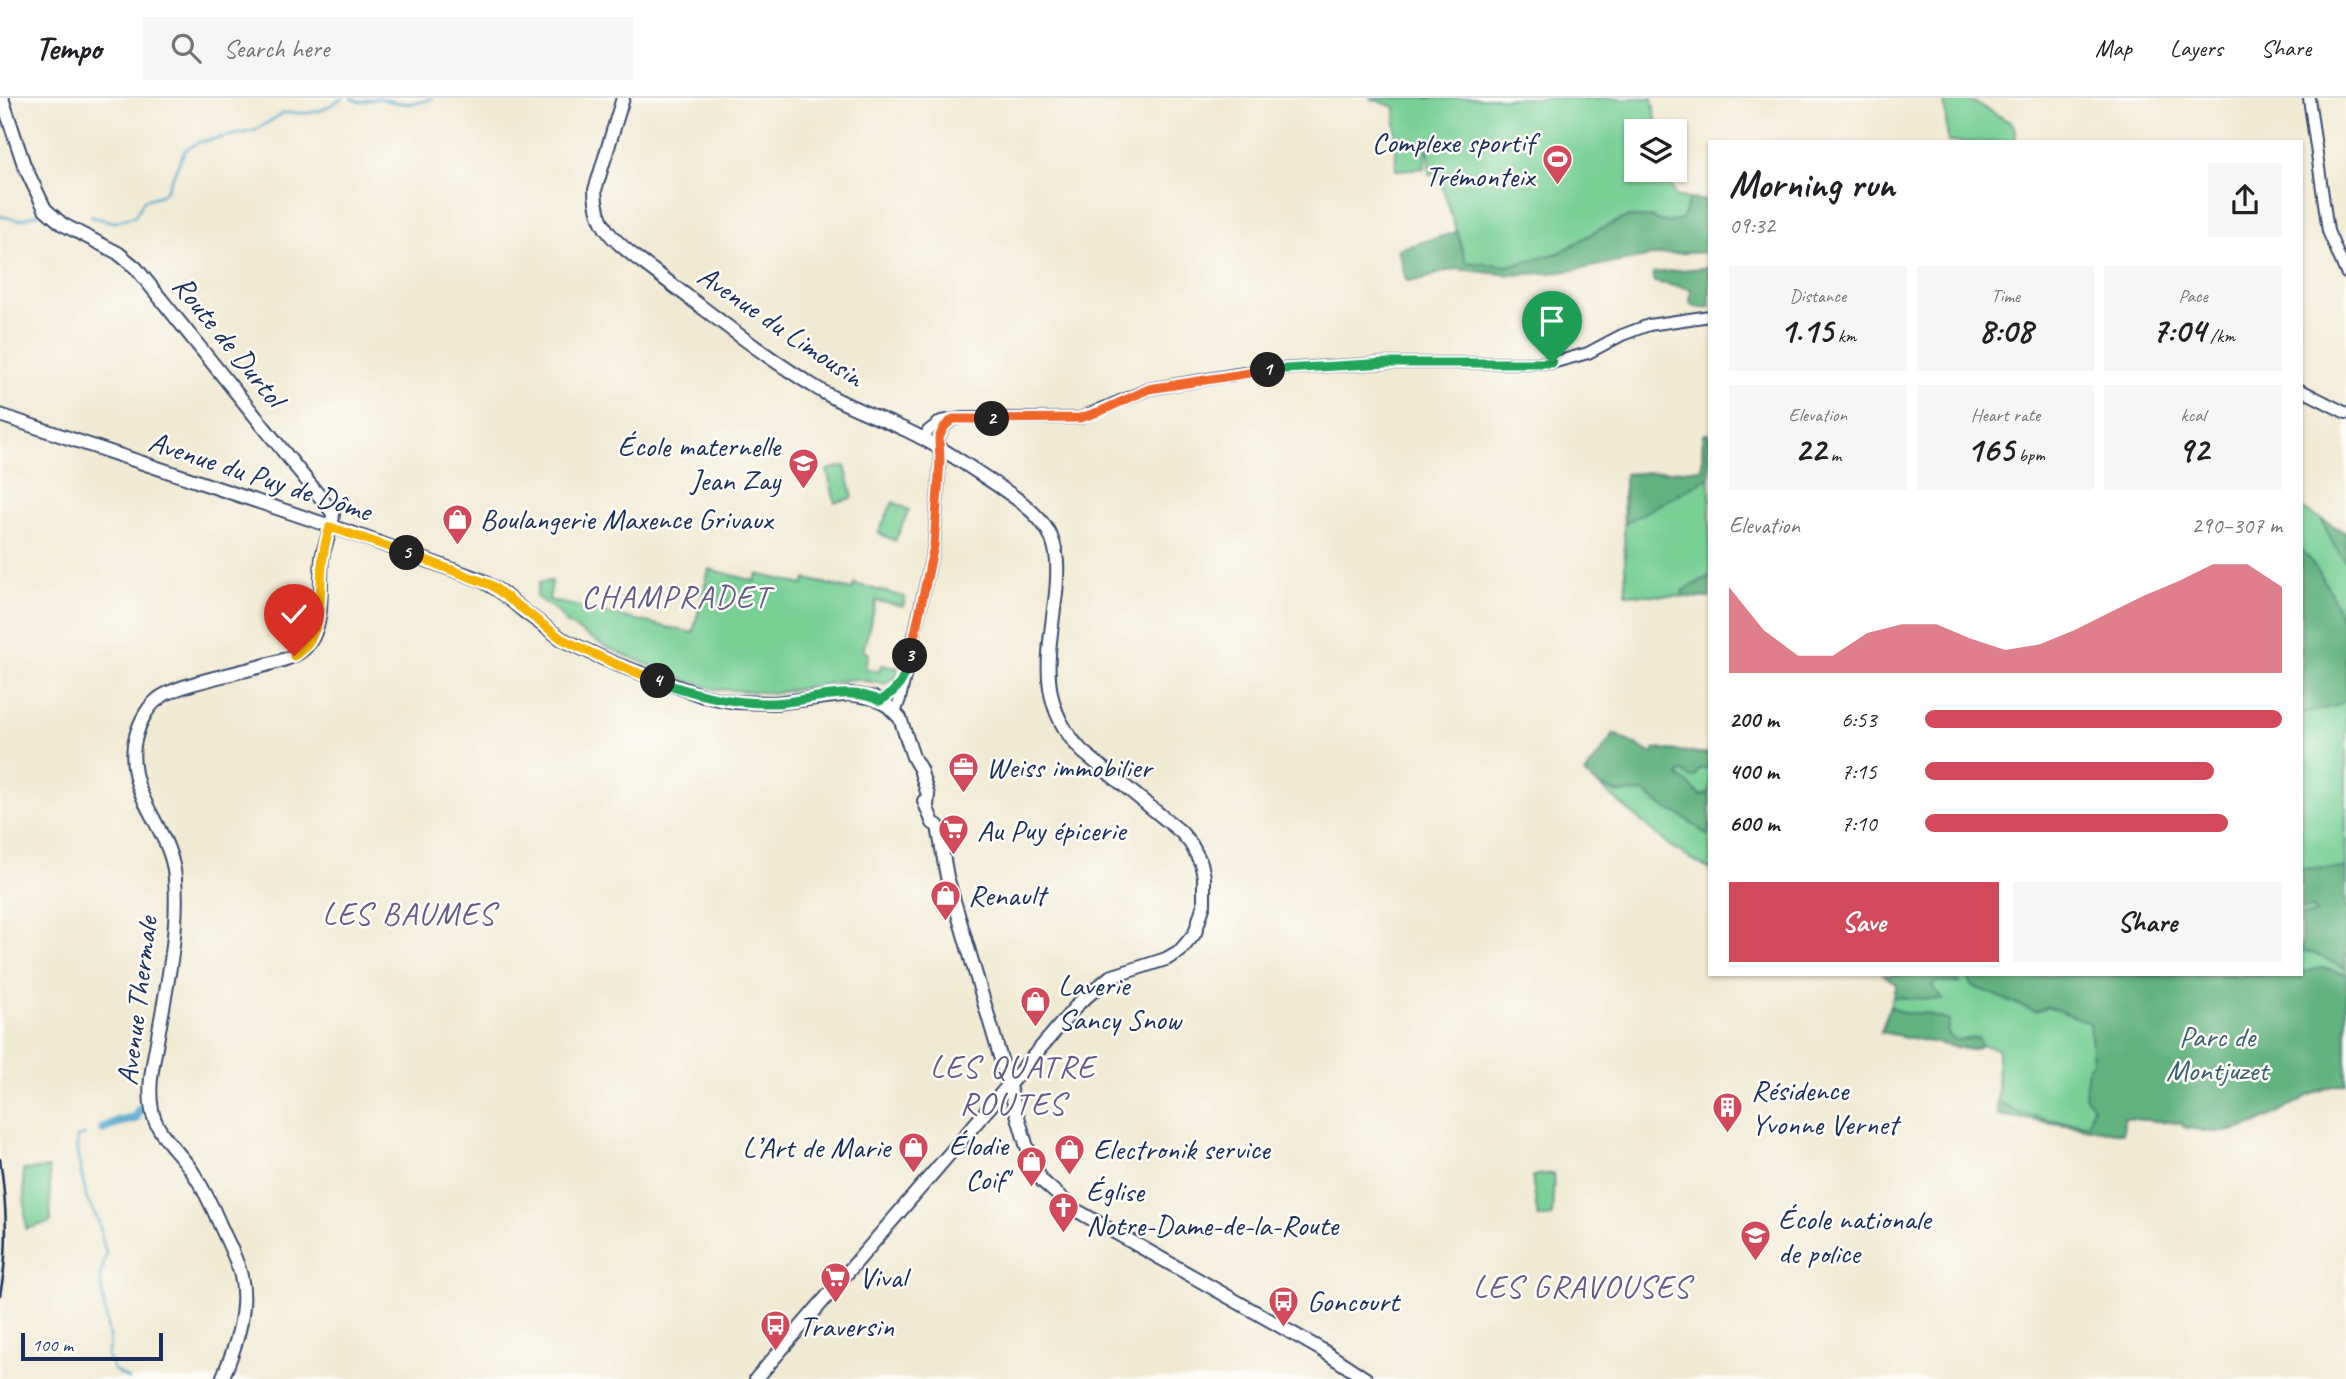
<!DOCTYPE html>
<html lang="en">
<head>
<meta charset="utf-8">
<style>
	body { margin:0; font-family:Caveat,sans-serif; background:#f6f6f6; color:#202124; height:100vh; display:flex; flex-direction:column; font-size:26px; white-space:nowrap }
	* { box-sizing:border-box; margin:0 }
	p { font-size:23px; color:#757577 }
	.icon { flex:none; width:38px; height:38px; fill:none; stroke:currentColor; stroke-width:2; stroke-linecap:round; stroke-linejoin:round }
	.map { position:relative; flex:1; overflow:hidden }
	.panel { position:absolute; left:1708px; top:42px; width:595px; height:836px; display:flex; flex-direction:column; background:#fff; border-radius:0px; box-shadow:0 2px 5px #0004 }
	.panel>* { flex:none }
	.buttons { position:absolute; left:1624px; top:21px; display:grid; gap:14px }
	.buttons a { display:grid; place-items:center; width:63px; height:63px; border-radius:0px; background:#fff; box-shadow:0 2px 5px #0004; font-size:35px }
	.scale { position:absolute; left:21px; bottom:18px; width:142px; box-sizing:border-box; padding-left:7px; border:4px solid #1b2f5e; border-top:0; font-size:19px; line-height:24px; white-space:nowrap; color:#1b2f5e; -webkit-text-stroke:5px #fdfcf7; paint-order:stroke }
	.pin { position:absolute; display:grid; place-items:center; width:60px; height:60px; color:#fff; margin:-72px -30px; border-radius:50% 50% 50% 0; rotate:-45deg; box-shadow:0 0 7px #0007 }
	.pin .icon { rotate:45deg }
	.km { position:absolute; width:35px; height:35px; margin:-18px; border-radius:50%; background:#222; color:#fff; font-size:19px; line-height:35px; text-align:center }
	.round { display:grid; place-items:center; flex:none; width:74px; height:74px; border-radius:0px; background:#f6f6f6 }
	.head { display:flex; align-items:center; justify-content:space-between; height:119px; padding:0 21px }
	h1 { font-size:38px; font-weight:600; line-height:52px }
	.figures { display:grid; grid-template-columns:repeat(3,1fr); gap:10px; height:119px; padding:7px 21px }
	.figures div { display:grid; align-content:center; border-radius:0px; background:#f6f6f6; text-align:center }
	.figures b { font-size:35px; font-weight:600 }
	.figures small { font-size:19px; font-weight:400 }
	.figures p { font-size:19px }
	.chart { height:196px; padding:14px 21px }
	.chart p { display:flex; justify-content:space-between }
	.chart svg { width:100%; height:126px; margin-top:7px; fill:#d1495b; opacity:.7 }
	.button { display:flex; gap:14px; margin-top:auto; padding:14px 21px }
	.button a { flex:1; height:80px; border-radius:0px; background:#d1495b; color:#fff; font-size:28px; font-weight:600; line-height:80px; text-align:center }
	.button a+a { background:#f6f6f6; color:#202124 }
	ul { padding:0 21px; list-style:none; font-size:23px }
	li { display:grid; grid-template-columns:112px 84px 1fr; align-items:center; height:52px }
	li i { height:18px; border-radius:9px; background:#d1495b }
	header { display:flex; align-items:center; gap:42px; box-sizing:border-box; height:98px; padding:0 35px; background:#fff; border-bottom:2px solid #e0e0e0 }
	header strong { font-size:33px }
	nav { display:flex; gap:38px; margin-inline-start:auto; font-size:24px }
	.search { width:490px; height:63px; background:#f6f6f6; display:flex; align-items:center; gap:18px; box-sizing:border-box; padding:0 24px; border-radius:0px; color:#757577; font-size:26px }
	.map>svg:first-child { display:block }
	.green { fill:#79d095; stroke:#4a807a; stroke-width:2 }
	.forest { fill:#62b27e; stroke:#3e706e; stroke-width:2 }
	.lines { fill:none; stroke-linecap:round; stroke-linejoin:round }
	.stream { stroke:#51a6cd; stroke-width:2.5 }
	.canal { stroke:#51a6cd; stroke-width:10 }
	.minor-casing { stroke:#3b4b6f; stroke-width:14 }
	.major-casing { stroke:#3b4b6f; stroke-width:16 }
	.minor { stroke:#fff; stroke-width:10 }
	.major { stroke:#fff; stroke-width:12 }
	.rail { stroke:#1b2f5e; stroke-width:2.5 }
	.split-1-casing { stroke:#fff; stroke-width:14 }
	.split-2-casing { stroke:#fff; stroke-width:14 }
	.split-3-casing { stroke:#fff; stroke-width:14 }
	.split-4-casing { stroke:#fff; stroke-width:14 }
	.split-5-casing { stroke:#fff; stroke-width:14 }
	.split-6-casing { stroke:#fff; stroke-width:14 }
	.split-1 { stroke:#22a559; stroke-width:9 }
	.split-2 { stroke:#f0652b; stroke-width:9 }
	.split-3 { stroke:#f0652b; stroke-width:9 }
	.split-4 { stroke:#22a559; stroke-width:9 }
	.split-5 { stroke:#f5b400; stroke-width:9 }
	.split-6 { stroke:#f5b400; stroke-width:9 }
	.labels { text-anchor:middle; stroke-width:5; stroke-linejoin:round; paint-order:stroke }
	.poi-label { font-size:30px; fill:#1b2f5e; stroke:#fdfcf7; text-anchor:start }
	.street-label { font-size:30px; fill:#1b2f5e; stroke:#fdfcf7 }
	.park-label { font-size:30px; fill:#375f6e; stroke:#fdfcf7 }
	.neighbourhood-label { font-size:32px; letter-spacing:2px; fill:#635b89; stroke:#fdfcf7 }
</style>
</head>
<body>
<header>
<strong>Tempo</strong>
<div class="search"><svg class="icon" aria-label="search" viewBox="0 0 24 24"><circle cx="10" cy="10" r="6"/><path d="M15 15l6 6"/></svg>Search here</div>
<nav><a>Map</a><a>Layers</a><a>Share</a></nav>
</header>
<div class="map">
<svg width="2346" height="1281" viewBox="0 0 2346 1281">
	<rect width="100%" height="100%" fill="#fdfcf7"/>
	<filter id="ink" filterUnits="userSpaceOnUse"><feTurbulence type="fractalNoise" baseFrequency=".0143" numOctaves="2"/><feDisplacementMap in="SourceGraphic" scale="14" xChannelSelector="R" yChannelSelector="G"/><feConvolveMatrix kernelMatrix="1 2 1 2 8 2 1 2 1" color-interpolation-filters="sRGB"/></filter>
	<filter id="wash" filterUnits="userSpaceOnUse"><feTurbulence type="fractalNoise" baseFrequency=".00686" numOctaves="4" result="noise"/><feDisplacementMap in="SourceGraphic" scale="28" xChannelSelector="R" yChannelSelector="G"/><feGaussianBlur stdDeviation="1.57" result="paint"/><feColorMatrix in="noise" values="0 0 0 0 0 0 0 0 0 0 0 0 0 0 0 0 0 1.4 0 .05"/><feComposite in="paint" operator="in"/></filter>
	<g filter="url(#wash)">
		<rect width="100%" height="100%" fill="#f1ead2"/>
		<g class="green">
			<path d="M1369,0H1652L1658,33H1636V72H1666L1675,98L1689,101L1683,121L1666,125L1650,119L1600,131L1559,155L1508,168L1466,164L1438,75L1429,76V43L1424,70L1396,72L1395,9Z"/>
			<path d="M1944,0H1966L2012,25L2016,33L2015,44H1948Z"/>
			<path d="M1710,335V500L1626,496L1623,397L1625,376L1702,371L1703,336Z"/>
			<path d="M845,368L853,400L835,404L827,372Z"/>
			<path d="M893,404L909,412L895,443L878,435Z"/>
			<path d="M2301,410L2346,435V985C2302,992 2268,1030 2223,1034C2210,1035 2196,1031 2184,1029L2181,1025L2124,1020L2123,1035L1997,1017L1998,951L1981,947L1971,952L1881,934L1897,886L1883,877H2301Z"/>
			<path d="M709,471L755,483L757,476L804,487L806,481L852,492L854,486L905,499L903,508L876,503L863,553L868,555L865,570L879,574L881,567L898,570L896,579L885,586L853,581L775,595L715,591L685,582L608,550L565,524L558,514L536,499L539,485L552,483L549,502L693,535Z"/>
			<path d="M1614,636L1652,656L1655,651L1710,656V772L1670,748L1586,676Z"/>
			<path d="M49,1070L51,1124L26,1131L23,1072Z"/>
			<path d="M1554,1075L1552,1118L1538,1120L1532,1078Z"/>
		</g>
		<g class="forest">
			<path d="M1689,101L1710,103V154L1663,156L1562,174L1510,177L1457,171L1443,174L1421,182L1406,183L1398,151L1457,134L1466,164L1508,168L1559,155L1600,131L1627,119H1650L1666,125L1682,121Z"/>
			<path d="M1710,169V209L1698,210L1690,205L1691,191L1654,184L1653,175Z"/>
			<path d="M1710,335V379L1624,426L1625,376L1702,371L1703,336Z"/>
			<path d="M2321,421L2346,435V465L2332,444Z"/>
			<path d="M2301,451C2323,477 2338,502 2345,536C2346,556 2346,581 2346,601L2336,608L2301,616Z"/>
			<path d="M1710,478V500L1684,499L1682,493Z"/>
			<path d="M1614,636L1652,656L1655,651L1710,656V670L1700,671L1695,679L1690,680L1682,673L1678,678L1691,688L1700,698L1710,695V739L1679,716L1664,710L1644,694L1619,695L1598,687L1585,676Z"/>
			<path d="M2301,770L2346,771V871L2313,855L2301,853V818L2316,816L2314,810L2301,811Z"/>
			<path d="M2322,870L2346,876V985C2302,992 2268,1030 2223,1034C2210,1035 2197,1031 2184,1029L2181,1025L2124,1020L2123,1035L1997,1017V1003C2014,1017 2066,1026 2088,1026L2093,1009L2085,998L2088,967L2093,964L2090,925L2047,908L2036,914L1972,888L1968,877L2279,878L2301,877V874Z"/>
			<path d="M1883,877H1945L1960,884L1959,886L1939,883L1933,888L1943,902L1893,899L1897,886Z"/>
			<path d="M1890,908L1903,915H1925L1949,923L1947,934L1954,942L1978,940L1981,947L1971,952L1881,934Z"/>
		</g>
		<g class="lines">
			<g class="stream">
				<path d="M351,0L360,4L378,0"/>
				<path d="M380,0C396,6 417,8 432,0"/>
				<path d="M0,118L19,122L38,116"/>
				<path d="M91,119L115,124L135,118L144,102L161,97L167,91L185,52L199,44L254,33L283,15H309L322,12L343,0"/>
				<path d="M85,1037L77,1039V1055L87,1102L98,1122L106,1156L100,1179L110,1246L107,1258L114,1272L128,1281"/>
			</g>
			<path class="canal" d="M103,1031L117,1024L135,1020L140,1011"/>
		</g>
	</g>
	<g filter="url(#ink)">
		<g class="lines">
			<defs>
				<g id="minor">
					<path d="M2309,0L2328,133L2346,175"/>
					<path d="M2301,292L2346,315"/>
					<path d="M924,341L928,333L941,323L962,320H1080L1149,291L1262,272L1387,265H1552L1588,255L1622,237L1649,227L1710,218"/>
					<path d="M880,603L892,596L902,585"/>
					<path d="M895,615L900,601L934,448L940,363L939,340L944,329L951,323"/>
				</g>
				<g id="major">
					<path d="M2,0L24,67L45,111L62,126L118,155L136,170L333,415C333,430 324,446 322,461C319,487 325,521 310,544C301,558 284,562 269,566C243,574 176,586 158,601C145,611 137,630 134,647C127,701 172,731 175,781C179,834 167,886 158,938C154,962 147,988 152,1012C156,1036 179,1053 192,1073C204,1091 213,1110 221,1129C228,1145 237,1161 241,1178C249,1212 235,1251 222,1281"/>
					<path d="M623,0L595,92C596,128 612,141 639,162C698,205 758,255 820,292C847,309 878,319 906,332C938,347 968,368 997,387C1016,400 1036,413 1048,433C1059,451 1058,474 1056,495C1049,556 1035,605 1083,654L1181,734L1191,746L1201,765L1204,779V806L1195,835L1180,853L1166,861L1110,879L1079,905L756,1281"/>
					<path d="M0,317L363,439L481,482L501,494L525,514L562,541L613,565L703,598L735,604L775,605L850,596L874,600L888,608L900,620L913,659L920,671L928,697L927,708"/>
					<path d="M924,703L933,725L938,728L947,779L1026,1046L1041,1082L1074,1111L1322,1252L1366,1281"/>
				</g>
			</defs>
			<use href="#minor" class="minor-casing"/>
			<use href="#major" class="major-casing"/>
			<use href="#minor" class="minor"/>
			<use href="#major" class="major"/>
			<path class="rail" d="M0,1061C7,1107 9,1152 0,1197"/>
		</g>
	</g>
	<g class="lines" filter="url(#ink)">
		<defs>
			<path id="split-1" d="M1268,272L1387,265H1552"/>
			<path id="split-2" d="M992,321L1080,320L1101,313L1149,291L1268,272"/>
			<path id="split-3" d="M910,558L934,448L940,363L939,340L944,329L953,321H992"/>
			<path id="split-4" d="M658,583C697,597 733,606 774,605C808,604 848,586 880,603C901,590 904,582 910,558"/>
			<path id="split-5" d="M407,455L491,487L562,541L613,565L658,583"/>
			<path id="split-6" d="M294,558C325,538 319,499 322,467C323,454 326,441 330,429L407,455"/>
		</defs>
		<use href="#split-1" class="split-1-casing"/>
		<use href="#split-2" class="split-2-casing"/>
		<use href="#split-3" class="split-3-casing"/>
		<use href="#split-4" class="split-4-casing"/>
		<use href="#split-5" class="split-5-casing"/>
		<use href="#split-6" class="split-6-casing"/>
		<use href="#split-1" class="split-1"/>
		<use href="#split-2" class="split-2"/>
		<use href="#split-3" class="split-3"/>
		<use href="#split-4" class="split-4"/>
		<use href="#split-5" class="split-5"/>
		<use href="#split-6" class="split-6"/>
	</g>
	<defs>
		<symbol id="stadium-pin" viewBox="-11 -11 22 30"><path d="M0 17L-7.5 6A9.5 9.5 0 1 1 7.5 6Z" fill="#d1495b" stroke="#fdfcf7"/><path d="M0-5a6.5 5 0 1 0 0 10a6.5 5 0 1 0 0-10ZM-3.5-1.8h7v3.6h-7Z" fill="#fff"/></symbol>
		<symbol id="school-pin" viewBox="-11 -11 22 30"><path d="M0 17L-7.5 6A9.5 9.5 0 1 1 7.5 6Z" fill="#d1495b" stroke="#fdfcf7"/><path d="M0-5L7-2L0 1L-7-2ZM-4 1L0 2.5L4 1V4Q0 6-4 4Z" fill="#fff"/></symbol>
		<symbol id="shop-pin" viewBox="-11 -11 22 30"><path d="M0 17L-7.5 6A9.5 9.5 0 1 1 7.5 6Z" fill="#d1495b" stroke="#fdfcf7"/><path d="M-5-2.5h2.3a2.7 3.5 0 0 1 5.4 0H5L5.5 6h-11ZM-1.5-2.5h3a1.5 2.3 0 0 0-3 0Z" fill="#fff"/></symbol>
		<symbol id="office-pin" viewBox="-11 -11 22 30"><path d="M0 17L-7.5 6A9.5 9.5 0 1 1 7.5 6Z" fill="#d1495b" stroke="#fdfcf7"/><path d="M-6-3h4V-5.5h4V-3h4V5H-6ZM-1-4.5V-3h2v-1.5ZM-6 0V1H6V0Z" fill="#fff"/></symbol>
		<symbol id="supermarket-pin" viewBox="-11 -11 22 30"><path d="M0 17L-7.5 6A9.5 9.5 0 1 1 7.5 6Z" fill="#d1495b" stroke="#fdfcf7"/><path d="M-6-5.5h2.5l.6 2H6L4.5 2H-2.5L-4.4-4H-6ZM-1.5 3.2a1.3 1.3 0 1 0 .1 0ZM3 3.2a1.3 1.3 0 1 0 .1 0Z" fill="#fff"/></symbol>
		<symbol id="building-pin" viewBox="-11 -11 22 30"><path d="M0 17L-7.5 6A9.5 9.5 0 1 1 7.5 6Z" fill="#d1495b" stroke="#fdfcf7"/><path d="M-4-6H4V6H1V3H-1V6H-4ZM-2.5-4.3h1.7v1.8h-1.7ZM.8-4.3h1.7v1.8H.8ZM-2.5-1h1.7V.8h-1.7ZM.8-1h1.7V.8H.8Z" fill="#fff"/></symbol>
		<symbol id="church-pin" viewBox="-11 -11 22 30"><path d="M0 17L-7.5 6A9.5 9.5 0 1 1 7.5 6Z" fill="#d1495b" stroke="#fdfcf7"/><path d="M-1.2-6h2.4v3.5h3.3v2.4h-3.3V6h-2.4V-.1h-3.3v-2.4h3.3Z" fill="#fff"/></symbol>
		<symbol id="university-pin" viewBox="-11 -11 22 30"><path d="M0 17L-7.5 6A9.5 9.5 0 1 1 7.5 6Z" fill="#d1495b" stroke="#fdfcf7"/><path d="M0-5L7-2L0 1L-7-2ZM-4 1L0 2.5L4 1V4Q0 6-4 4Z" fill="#fff"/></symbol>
		<symbol id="bus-pin" viewBox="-11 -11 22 30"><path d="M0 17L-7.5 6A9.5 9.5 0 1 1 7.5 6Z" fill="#d1495b" stroke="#fdfcf7"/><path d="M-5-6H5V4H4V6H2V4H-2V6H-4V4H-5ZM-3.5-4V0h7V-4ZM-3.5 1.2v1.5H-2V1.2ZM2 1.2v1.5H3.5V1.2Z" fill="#fff"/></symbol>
	</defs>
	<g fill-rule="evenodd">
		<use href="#stadium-pin" x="1540" y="44" width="35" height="47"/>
		<use href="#school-pin" x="786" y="348" width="35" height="47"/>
		<use href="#shop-pin" x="440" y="404" width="35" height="47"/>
		<use href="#office-pin" x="946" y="652" width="35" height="47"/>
		<use href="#supermarket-pin" x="936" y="714" width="35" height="47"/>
		<use href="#shop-pin" x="928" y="780" width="35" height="47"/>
		<use href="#shop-pin" x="1018" y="886" width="35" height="47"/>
		<use href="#building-pin" x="1710" y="992" width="35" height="47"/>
		<use href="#shop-pin" x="896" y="1032" width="35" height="47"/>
		<use href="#shop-pin" x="1052" y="1034" width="35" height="47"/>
		<use href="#shop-pin" x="1014" y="1046" width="35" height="47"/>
		<use href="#church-pin" x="1046" y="1092" width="35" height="47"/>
		<use href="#university-pin" x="1738" y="1120" width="35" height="47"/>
		<use href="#supermarket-pin" x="818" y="1162" width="35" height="47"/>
		<use href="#bus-pin" x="1266" y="1186" width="35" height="47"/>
		<use href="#bus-pin" x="758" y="1210" width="35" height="47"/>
	</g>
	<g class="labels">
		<g class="poi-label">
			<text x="1534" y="54" text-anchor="end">Complexe sportif<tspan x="1534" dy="34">Trémonteix</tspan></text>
			<text x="780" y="358" text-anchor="end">École maternelle<tspan x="780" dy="34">Jean Zay</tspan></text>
			<text x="480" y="431">Boulangerie Maxence Grivaux</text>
			<text x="986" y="679">Weiss immobilier</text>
			<text x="977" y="742">Au Puy épicerie</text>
			<text x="968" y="807">Renault</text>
			<text x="1058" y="897">Laverie<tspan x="1058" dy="34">Sancy Snow</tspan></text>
			<text x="1751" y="1002">Résidence<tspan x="1751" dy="34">Yvonne Vernet</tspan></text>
			<text x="1008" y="1057" text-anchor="end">Élodie<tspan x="1008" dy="34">Coif'</tspan></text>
			<text x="890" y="1059" text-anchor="end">L’Art de Marie</text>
			<text x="1093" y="1061">Electronik service</text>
			<text x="1086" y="1103">Église<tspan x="1086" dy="34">Notre-Dame-de-la-Route</tspan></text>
			<text x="1778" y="1131">École nationale<tspan x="1778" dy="34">de police</tspan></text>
			<text x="859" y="1189">Vival</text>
			<text x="1307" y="1213">Goncourt</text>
			<text x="799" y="1238">Traversin</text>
		</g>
		<g class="street-label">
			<text transform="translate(781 228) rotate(34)" y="10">Avenue du Limousin</text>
			<text transform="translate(229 243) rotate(51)" y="10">Route de Durtol</text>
			<text transform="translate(260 378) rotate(18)" y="10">Avenue du Puy de Dôme</text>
			<text transform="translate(137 903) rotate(-83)" y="10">Avenue Thermale</text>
		</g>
		<g class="park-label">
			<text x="2217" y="948">Parc de<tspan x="2217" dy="34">Montjuzet</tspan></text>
		</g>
		<g class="neighbourhood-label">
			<text x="676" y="509">CHAMPRADET</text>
			<text x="409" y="826">LES BAUMES</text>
			<text x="1013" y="979">LES QUATRE<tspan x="1013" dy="37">ROUTES</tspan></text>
			<text x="1582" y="1199">LES GRAVOUSES</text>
		</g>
	</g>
</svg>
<div class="buttons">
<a><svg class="icon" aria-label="layers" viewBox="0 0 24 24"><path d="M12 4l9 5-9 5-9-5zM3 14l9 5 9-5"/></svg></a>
</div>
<div class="scale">100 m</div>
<div class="pin" style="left:1552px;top:265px;background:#1e9e55"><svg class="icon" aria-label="arrive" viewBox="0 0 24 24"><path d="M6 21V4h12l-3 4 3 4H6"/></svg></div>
<div class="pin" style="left:294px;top:558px;background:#d93025"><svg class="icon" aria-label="check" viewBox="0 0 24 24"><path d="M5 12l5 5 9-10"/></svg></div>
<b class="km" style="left:1268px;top:272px">1</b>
<b class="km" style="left:992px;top:321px">2</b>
<b class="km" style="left:910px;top:558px">3</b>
<b class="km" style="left:658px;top:583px">4</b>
<b class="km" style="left:407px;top:455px">5</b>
<section class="panel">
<div class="head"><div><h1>Morning run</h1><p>09:32</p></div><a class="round"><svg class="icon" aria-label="share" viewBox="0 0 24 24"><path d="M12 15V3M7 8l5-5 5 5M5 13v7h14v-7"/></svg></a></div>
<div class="figures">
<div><p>Distance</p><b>1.15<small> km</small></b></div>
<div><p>Time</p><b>8:08</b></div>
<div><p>Pace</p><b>7:04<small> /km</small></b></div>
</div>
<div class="figures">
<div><p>Elevation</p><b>22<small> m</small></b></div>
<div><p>Heart rate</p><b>165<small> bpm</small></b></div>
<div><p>kcal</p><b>92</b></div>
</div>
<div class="chart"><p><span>Elevation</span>290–307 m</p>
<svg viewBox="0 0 160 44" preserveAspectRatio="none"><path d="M0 44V14L10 29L20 38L30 38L40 30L50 27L60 27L70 32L80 36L90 34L100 29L110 23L120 17L130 12L140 6L150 6L160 14V44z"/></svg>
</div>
<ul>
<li><b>200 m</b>6:53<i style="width:100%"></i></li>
<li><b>400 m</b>7:15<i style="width:81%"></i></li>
<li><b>600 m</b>7:10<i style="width:85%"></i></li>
</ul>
<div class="button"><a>Save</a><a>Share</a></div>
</section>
</div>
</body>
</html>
